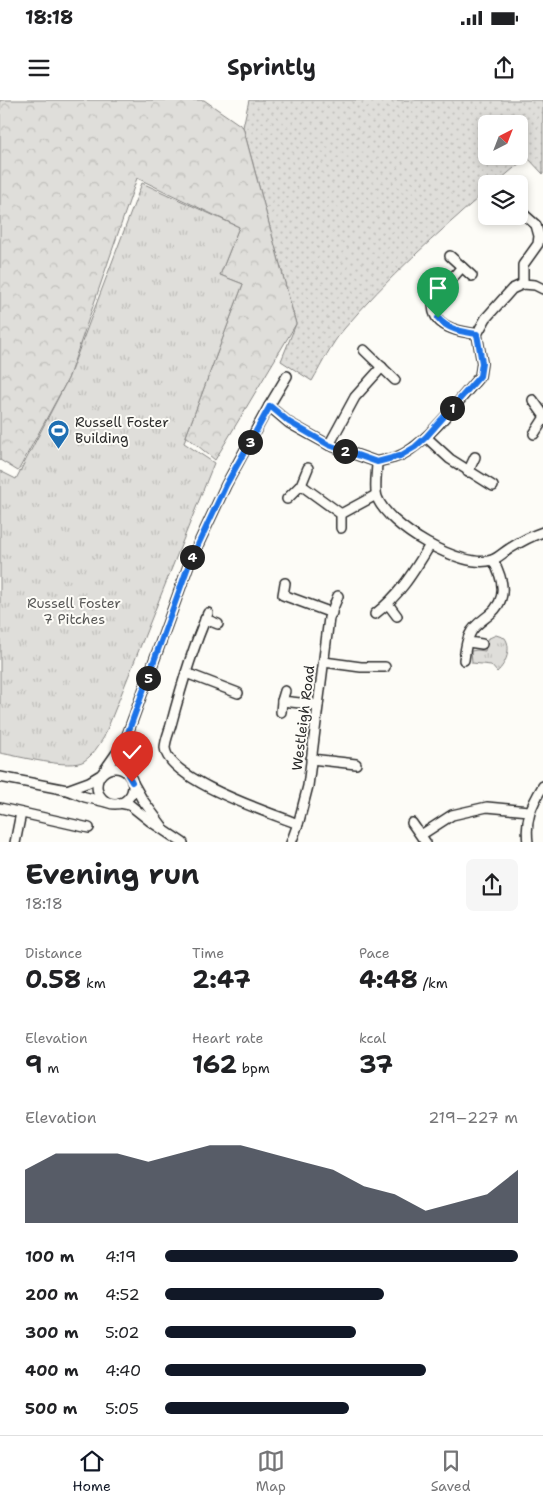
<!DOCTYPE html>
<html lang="en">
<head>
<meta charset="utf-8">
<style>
	body { margin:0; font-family:"Shantell Sans",sans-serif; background:#f6f6f6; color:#202124; height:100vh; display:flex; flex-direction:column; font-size:19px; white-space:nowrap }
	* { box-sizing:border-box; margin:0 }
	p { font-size:16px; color:#757577 }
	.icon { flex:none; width:28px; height:28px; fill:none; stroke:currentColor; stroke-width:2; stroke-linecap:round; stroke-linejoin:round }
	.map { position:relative; height:742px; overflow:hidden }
	.panel { display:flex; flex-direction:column; background:#fff; flex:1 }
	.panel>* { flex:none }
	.needle { width:32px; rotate:42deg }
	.buttons { position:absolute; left:478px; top:15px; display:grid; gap:10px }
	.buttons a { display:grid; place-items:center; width:50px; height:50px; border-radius:8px; background:#fff; box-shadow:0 2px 8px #0003; font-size:25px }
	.pin { position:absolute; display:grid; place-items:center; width:42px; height:42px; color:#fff; margin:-51px -21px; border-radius:50% 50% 50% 0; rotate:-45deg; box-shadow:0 0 5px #0007 }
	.pin .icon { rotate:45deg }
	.km { position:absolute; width:25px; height:25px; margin:-12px; border-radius:50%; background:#222; color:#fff; font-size:14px; line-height:25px; text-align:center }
	.round { display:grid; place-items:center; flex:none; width:52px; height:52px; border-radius:8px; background:#f6f6f6 }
	.overview { display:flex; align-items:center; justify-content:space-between; height:85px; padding:0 25px }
	h1 { font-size:28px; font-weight:700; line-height:38px }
	.figures { display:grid; grid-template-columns:repeat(3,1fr); gap:8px; height:85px; padding:5px 25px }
	.figures div { display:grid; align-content:center }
	.figures b { font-size:25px; font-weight:700 }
	.figures small { font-size:14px; font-weight:400 }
	.figures p { font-size:14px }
	.chart { height:140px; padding:10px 25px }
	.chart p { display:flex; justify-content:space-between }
	.chart svg { width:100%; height:90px; margin-top:5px; fill:#111827; opacity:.7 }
	ul { padding:0 25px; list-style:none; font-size:16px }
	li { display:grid; grid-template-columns:80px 60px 1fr; align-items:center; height:38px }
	li i { height:12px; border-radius:6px; background:#111827 }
	.status { display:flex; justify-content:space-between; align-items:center; height:35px; padding:0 25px; background:#fff; direction:ltr }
	.status svg { height:14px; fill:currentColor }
	header { display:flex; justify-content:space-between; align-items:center; height:65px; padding:0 25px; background:#fff; font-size:22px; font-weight:700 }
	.menu { display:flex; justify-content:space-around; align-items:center; height:70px; border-top:1px solid #e0e0e0; background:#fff; font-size:14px; color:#757577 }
	.menu a { display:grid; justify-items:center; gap:2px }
	.menu .on { color:#111827 }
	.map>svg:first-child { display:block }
	.grass { fill:url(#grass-dots); stroke:#858482; fill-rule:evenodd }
	.forest { fill:url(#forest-crowns); stroke:#858482 }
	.park { fill:url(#park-tufts); stroke:#858482 }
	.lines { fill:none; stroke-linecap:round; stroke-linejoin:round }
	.minor-casing { stroke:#2b2b2b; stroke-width:12 }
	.minor { stroke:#fdfcf7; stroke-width:9 }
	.route-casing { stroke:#fff; stroke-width:10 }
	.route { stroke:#1a73e8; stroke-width:6 }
	.labels { text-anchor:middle; stroke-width:4; stroke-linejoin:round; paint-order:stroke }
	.poi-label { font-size:14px; fill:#2b2b2b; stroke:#fdfcf7; text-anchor:start }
	.park-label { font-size:14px; fill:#585857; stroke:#fdfcf7 }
	.street-label { font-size:14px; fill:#2b2b2b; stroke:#fdfcf7 }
</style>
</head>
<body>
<div class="status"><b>18:18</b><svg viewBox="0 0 49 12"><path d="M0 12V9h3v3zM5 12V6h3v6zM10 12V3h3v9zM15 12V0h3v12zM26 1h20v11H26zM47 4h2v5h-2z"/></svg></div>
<header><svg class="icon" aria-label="menu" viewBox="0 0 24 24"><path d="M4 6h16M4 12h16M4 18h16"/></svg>Sprintly<svg class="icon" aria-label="share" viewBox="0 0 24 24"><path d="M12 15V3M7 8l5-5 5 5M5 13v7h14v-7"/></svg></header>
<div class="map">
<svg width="543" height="743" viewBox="0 0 543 743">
	<defs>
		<pattern id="grass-dots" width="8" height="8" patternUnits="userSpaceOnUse" patternTransform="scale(1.25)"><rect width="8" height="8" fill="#dfdeda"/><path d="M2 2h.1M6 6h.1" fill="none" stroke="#c0bfbb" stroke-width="1.8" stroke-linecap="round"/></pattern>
		<pattern id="forest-crowns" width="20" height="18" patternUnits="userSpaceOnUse" patternTransform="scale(1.25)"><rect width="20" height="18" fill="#dfdeda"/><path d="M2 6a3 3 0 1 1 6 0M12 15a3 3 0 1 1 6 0" fill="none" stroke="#c0bfbb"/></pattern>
		<pattern id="park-tufts" width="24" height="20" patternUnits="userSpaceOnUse" patternTransform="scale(1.25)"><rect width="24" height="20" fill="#dfdeda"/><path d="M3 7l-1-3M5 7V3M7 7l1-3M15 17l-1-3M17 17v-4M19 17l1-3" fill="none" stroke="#c0bfbb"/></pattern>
	</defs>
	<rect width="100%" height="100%" fill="#fdfcf7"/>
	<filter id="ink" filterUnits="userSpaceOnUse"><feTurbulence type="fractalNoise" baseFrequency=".02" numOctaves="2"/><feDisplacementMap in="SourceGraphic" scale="10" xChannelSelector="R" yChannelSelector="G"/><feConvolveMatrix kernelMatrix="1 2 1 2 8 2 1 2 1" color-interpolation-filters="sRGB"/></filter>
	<g filter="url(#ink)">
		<path class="grass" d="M249,0H543V74L527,57L495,84H486V91C438,133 385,180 344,229C331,244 322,264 312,281L281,261L296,224L243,27ZM486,24H519V56H486Z"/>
		<path class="forest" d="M0,0H204L243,27L296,224L215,360L186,336L243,184L220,175L239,127L137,78L68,279L18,371L0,360Z"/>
		<g class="park">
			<path d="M142,83L239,127L220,175L243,184L186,336L184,343L214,363L104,637C98,646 93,655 84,661C70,670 18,656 0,653V371L16,379L68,279Z"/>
			<path d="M496,535L505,538C512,548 506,564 497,572L491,565L472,563L471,551L477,550L485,551L487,539Z"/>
		</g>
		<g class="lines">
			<defs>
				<g id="minor">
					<path d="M519,110L536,125L539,136L538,144L523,165V184"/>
					<path d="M450,156L472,176"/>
					<path d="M462,167L433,200C433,203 433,209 434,212C439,229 463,232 477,234"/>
					<path d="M364,250L395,280"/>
					<path d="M287,276L269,306L289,323L329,345L377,362C377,372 374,387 377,397C387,426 462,470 492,460C498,458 504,452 509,449C520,442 531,436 543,432"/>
					<path d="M533,300L543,314"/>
					<path d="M534,334L543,320"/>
					<path d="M426,337L450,359L493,386"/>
					<path d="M329,345L355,297L382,267"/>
					<path d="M377,362C384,360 392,359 399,356C426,345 460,299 480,276L482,263L477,234L486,218L512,189L523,184L535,185L543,189"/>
					<path d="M468,372L475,357"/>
					<path d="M301,385L341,414V428"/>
					<path d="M287,399L301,385L308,368"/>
					<path d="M341,414L376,395"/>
					<path d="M285,483L283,495L332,513"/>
					<path d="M388,504L397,516"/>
					<path d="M208,513C192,549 181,587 171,625C169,632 165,641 165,648C168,680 271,713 298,724"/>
					<path d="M375,514C400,495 414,471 430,445"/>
					<path d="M205,519L218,524"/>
					<path d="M468,542L482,544"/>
					<path d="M464,560C465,552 466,541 470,534C473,526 483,520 489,515C509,499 503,479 493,460"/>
					<path d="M324,562L361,567H385"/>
					<path d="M186,573L238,593"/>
					<path d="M285,591L282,601L318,605"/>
					<path d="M281,612L282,601"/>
					<path d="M125,641L129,675"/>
					<path d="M311,659L356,664"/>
					<circle cx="115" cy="686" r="18"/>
					<path d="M104,671L125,641L189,464L226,385L269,306"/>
					<path d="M0,677L67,690L85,697L106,702"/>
					<path d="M133,683L142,699L162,726"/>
					<path d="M67,690L89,682L99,676"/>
					<path d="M120,703L130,705L150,721L183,743"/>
					<path d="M0,708L89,728"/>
					<path d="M412,723L426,743"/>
					<path d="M421,735L452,715L487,707L529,711"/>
					<path d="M15,743L21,713"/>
					<path d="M291,743L299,721L308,686L329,518L338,496"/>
					<path d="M528,743C525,719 531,706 543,686"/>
				</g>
			</defs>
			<use href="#minor" class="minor-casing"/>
			<use href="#minor" class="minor"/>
		</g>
	</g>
	<g class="lines" filter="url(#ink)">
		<defs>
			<path id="route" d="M132,682L128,675L125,641L189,464L226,385L270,306L289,322L329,345L377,362L400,356L415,347L426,337L480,276L482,263L477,234C463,232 448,230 438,218"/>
		</defs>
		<use href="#route" class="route-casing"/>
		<use href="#route" class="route"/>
	</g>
	<defs>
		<symbol id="stadium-pin" viewBox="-11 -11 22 30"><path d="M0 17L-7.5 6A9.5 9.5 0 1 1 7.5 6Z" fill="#1f6fb2" stroke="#fdfcf7"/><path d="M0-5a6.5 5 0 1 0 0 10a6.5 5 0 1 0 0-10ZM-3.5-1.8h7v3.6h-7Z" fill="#fff"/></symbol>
	</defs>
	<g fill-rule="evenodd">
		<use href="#stadium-pin" x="46" y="318" width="25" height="34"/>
	</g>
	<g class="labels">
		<g class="poi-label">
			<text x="75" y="327">Russell Foster<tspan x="75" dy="16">Building</tspan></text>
		</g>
		<g class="park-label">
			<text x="74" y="508">Russell Foster<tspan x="74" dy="16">7 Pitches</tspan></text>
		</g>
		<g class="street-label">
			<text transform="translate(303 618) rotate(-83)" y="5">Westleigh Road</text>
		</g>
	</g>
</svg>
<div class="buttons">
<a><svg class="needle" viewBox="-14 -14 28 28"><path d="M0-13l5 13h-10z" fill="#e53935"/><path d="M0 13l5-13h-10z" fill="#757577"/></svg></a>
<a><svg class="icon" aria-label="layers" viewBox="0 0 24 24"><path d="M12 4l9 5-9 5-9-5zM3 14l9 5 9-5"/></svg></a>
</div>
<div class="pin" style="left:438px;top:218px;background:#1e9e55"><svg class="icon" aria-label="arrive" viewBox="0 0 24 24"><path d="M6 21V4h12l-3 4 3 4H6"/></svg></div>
<div class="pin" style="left:132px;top:682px;background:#d93025"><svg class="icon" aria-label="check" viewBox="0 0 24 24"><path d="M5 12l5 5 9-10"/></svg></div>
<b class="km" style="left:452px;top:308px">1</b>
<b class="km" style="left:345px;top:351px">2</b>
<b class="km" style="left:250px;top:342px">3</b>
<b class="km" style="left:192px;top:457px">4</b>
<b class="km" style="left:148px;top:578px">5</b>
</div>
<section class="panel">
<div class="overview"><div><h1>Evening run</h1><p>18:18</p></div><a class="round"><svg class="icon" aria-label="share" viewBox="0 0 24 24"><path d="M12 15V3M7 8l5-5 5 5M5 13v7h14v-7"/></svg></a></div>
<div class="figures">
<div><p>Distance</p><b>0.58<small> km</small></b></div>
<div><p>Time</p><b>2:47</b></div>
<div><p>Pace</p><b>4:48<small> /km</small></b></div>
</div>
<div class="figures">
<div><p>Elevation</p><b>9<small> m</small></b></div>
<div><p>Heart rate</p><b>162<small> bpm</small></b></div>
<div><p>kcal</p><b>37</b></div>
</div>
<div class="chart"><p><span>Elevation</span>219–227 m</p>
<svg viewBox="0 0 160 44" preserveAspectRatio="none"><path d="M0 44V18L10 10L20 10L30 10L40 14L50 10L60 6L70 6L80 10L90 14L100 18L110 26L120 30L130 38L140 34L150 30L160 18V44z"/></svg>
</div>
<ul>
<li><b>100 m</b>4:19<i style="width:100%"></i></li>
<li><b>200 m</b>4:52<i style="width:62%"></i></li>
<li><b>300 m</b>5:02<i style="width:54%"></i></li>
<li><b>400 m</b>4:40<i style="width:74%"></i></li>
<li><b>500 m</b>5:05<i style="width:52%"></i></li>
</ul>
</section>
<nav class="menu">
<a class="on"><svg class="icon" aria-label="home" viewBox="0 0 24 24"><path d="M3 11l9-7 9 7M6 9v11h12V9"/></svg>Home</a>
<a><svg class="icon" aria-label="map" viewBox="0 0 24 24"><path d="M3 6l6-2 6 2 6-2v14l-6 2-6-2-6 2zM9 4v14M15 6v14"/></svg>Map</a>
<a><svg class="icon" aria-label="saved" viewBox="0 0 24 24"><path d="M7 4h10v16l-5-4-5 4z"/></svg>Saved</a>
</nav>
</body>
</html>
